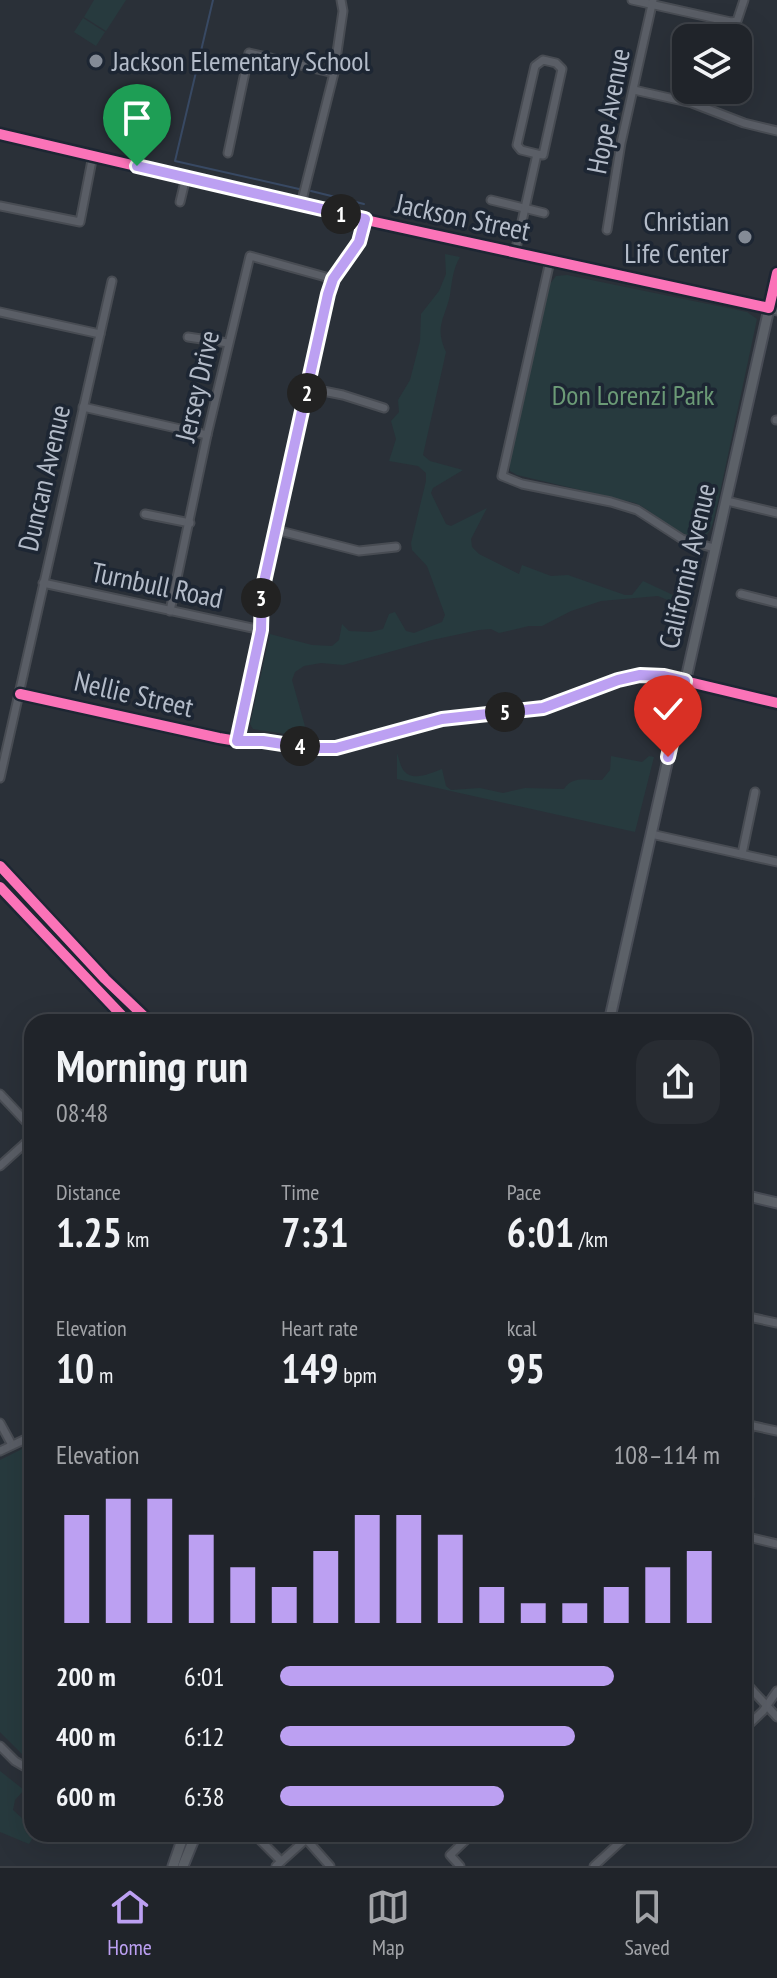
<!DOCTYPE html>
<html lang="en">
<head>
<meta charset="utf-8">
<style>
	body { margin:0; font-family:"PT Sans Narrow",sans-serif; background:#282c32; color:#f1f3f6; height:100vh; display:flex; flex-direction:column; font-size:30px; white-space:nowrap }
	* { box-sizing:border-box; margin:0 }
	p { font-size:26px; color:#a2a4a8 }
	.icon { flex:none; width:44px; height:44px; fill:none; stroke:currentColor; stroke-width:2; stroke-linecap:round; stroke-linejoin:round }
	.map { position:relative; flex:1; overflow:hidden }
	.panel { position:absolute; left:24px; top:1014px; width:728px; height:828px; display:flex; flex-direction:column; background:#20242a; border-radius:24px; box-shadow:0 8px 32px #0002,0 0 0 2px #3d4147 }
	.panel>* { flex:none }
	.controls { position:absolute; left:672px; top:24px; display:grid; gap:16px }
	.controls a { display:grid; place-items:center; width:80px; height:80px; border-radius:16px; background:#20242a; box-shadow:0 8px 32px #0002,0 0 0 2px #3d4147; font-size:40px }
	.pin { position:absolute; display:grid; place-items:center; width:68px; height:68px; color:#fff; margin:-82px -34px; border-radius:50% 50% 50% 0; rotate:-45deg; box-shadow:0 0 8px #0007 }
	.pin .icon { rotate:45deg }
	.km { position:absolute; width:40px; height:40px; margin:-20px; border-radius:50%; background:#222; color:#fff; font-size:22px; line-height:40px; text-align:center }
	.round { display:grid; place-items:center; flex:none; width:84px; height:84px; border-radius:24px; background:#282c32 }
	.headline { display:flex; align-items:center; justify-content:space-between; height:136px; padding:0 32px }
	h1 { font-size:44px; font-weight:700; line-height:60px }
	.figures { display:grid; grid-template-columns:repeat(3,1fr); gap:12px; height:136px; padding:8px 32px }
	.figures div { display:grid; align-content:center }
	.figures b { font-size:40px; font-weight:700 }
	.figures small { font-size:22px; font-weight:400 }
	.figures p { font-size:22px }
	.chart { height:224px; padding:16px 32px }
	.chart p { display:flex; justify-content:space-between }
	.chart svg { width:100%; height:144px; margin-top:8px; stroke:#bca0f2; stroke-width:6 }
	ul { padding:0 32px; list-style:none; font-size:26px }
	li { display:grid; grid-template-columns:128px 96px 1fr; align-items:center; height:60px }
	li i { height:20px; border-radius:10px; background:#bca0f2 }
	.tabs { display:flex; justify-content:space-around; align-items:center; height:112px; border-top:2px solid #3d4147; background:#20242a; font-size:22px; color:#a2a4a8 }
	.tabs a { display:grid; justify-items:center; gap:4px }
	.tabs .current { color:#bca0f2 }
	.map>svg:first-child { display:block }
	.green { fill:#273a3e }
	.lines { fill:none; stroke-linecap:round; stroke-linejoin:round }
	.stream { stroke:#384963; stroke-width:2 }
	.minor-casing { stroke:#484c53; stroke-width:11 }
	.major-casing { stroke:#484c55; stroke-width:13 }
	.minor { stroke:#5a5e66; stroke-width:7 }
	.major { stroke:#5c6168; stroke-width:9 }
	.cycleway-casing { stroke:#1d2633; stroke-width:15 }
	.cycleway { stroke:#fb73b8; stroke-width:10 }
	.route-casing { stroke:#fff; stroke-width:16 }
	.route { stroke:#bca0f2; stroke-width:10 }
	.poi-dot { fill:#848b96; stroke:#1d2633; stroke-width:3 }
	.labels { text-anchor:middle; stroke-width:7; stroke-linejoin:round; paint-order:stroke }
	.poi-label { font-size:28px; fill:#b4bcc9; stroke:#1d2633; text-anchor:start }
	.street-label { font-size:28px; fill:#b4bcc9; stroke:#1d2633 }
	.park-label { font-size:28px; fill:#6b9a76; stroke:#1d2633 }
</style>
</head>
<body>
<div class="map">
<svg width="777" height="1866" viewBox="0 0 777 1866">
	<rect width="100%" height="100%" fill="#2a3038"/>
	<g class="green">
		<path d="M94,0H126L106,31L84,17Z"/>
		<path d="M83,18L105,32L96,46L74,32Z"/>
		<path d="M445,254L460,257C453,269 452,281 450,295C445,319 434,326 446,352L423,455L430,461L463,470L433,488L431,493L446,524L451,526L487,508L471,539L472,547L479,554L519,574L522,565L551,576L568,575L625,595H632L643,581L673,595L670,601L658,596L601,601L571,611L542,626H529L499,633L491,629L479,630L432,640L343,665L321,663L304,666L295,672L292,680L308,737L253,729L250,724L270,634L312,645L332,646L339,640L342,624L349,631L371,632L383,629L389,614L395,612L406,631L414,633L442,622L445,615L427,566L412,550L411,543L426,481V473L418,466L389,461L396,439L391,421L399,412L398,400L410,380L420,341L421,314L439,291L446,274Z"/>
		<path d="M567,275L747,312L757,319L718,502C715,511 714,526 708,533C692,551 652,509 635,503L517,475L510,471V461L549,285L556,276Z"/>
		<path d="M397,753C399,758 400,766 404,771C413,782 431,773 442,769L446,786L451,790L480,788L503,793L525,788L564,789C573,775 587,781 602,780L610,770L611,756L642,762L649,756L654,757L635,832L397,779Z"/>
		<path d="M32,1444V1764L0,1732V1460Z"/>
		<path d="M0,1771L24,1790L15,1800L13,1810L24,1820L32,1822V1834H35L29,1844L0,1832Z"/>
	</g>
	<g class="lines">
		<g class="stream">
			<path d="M213,0L175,161L299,189"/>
			<path d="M311,191L364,204"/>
		</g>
		<defs>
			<g id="minor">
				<path d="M632,0L731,22L737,21L744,0"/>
				<path d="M634,90L692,103L744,123L777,131"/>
				<path d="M228,153L249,53L334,73"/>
				<path d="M491,200L544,213"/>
				<path d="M180,202L186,177"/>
				<path d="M301,204L334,73L343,11L341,0"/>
				<path d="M0,206L80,222L93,155"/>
				<path d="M607,230L621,143L653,0"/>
				<path d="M515,253L537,154L543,155L562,69L556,63L543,60L535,66L517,145L521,150L537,154"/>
				<path d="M550,261L502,476L522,484L611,502L637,510L682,539L714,548"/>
				<path d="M0,312L100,334"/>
				<path d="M188,337L228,343"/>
				<path d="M308,388L343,395L384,408"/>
				<path d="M83,407L207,435"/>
				<path d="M776,420H777"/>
				<path d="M727,501L777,513"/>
				<path d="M145,514L190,523"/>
				<path d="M276,530L359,551L396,547"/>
				<path d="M43,583L261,630"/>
				<path d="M741,594L777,603"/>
				<path d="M170,611L207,435L250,256L333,279"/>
				<path d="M20,694L219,738L237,741L280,742L309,748H336L442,719L543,708L618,680L640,675L664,676L777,703"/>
				<path d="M237,741L261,630L262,591L266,569L328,294L333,279L359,242L365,219"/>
				<path d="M0,778L112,281"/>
				<path d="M651,834L777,862"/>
				<path d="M742,854L755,792"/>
				<path d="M0,1094L32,1128"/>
				<path d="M0,1166L32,1137"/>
				<path d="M744,1316L777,1323"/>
				<path d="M0,1423L12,1445"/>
				<path d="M744,1424L777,1431"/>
				<path d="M0,1451L32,1436"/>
				<path d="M744,1526C755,1491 742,1461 750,1425"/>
				<path d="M744,1536L777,1544"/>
				<path d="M744,1681L777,1717"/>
				<path d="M744,1729L763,1711L777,1691"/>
				<path d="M0,1746L15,1761L32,1771"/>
				<path d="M168,1834L182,1839"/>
				<path d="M255,1835L281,1861"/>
				<path d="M306,1839L330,1866"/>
				<path d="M276,1866L312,1834"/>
				<path d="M460,1866L450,1855L472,1834"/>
				<path d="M594,1866L629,1834"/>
			</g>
			<g id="major">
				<path d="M0,134L375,222L777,310"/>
				<path d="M0,866L105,979L150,1022"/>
				<path d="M0,887L128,1022"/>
				<path d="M609,1022L777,273"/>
				<path d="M744,1195L777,1203"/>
				<path d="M173,1866L184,1834"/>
				<path d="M183,1866L196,1834"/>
			</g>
		</defs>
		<use href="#minor" class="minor-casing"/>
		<use href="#major" class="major-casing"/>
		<use href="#minor" class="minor"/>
		<use href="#major" class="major"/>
		<defs>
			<g id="cycleway">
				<path d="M0,134L375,222L769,308L777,273"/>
				<path d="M20,694L219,738L237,741L280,742L309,748H336L442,719L543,708L618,680L640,675L664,676L777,703"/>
				<path d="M0,866L105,979L150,1022"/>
				<path d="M0,887L128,1022"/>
			</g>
		</defs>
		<use href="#cycleway" class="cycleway-casing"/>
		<use href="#cycleway" class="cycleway"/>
	</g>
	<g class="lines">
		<defs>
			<path id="route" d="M137,166L365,219L359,242L333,279L328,294L262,591L261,630L237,741H263L309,748H336L442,719L543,708L618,680L640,675L664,676L685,681L668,757"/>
		</defs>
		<use href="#route" class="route-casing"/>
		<use href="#route" class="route"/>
	</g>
	<g class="poi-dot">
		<circle cx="96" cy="61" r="8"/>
		<circle cx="745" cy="237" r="8"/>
	</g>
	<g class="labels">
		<g class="poi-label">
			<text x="112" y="71">Jackson Elementary School</text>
			<text x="729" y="231" text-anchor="end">Christian<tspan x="729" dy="32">Life Center</tspan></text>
		</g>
		<g class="street-label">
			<text transform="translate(608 111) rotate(-79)" y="10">Hope Avenue</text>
			<text transform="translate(463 217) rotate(12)" y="10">Jackson Street</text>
			<text transform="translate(197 386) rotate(-77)" y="10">Jersey Drive</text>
			<text transform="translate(44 478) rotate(-77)" y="10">Duncan Avenue</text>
			<text transform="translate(687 566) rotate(-77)" y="10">California Avenue</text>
			<text transform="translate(157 585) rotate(12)" y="10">Turnbull Road</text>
			<text transform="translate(134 694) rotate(13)" y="10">Nellie Street</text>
		</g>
		<g class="park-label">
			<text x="633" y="405">Don Lorenzi Park</text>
		</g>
	</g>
</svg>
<div class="controls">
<a><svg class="icon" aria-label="layers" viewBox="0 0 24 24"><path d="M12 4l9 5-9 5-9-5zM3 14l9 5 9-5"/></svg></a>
</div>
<div class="pin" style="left:137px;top:166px;background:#1e9e55"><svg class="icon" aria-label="arrive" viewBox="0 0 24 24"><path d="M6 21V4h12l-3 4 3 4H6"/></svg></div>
<div class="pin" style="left:668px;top:757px;background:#d93025"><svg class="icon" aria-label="check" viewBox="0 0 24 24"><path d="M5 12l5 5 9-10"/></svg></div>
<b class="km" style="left:341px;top:214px">1</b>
<b class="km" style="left:307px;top:393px">2</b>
<b class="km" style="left:261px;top:598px">3</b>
<b class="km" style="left:300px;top:746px">4</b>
<b class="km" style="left:505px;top:712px">5</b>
<section class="panel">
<div class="headline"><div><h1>Morning run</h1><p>08:48</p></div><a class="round"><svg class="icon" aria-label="share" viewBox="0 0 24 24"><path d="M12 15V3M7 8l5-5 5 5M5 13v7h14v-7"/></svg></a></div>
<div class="figures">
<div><p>Distance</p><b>1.25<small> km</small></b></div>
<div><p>Time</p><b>7:31</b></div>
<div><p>Pace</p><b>6:01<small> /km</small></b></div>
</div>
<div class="figures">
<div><p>Elevation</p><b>10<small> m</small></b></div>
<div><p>Heart rate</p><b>149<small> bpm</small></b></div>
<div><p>kcal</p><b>95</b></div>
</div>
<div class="chart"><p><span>Elevation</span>108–114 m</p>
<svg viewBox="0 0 160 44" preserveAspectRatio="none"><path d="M5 44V11M15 44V6M25 44V6M35 44V17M45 44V27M55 44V33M65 44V22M75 44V11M85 44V11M95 44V17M105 44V33M115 44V38M125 44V38M135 44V33M145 44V27M155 44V22"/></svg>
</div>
<ul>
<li><b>200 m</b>6:01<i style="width:76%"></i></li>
<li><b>400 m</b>6:12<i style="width:67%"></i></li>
<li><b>600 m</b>6:38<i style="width:51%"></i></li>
</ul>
</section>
</div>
<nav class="tabs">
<a class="current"><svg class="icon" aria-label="home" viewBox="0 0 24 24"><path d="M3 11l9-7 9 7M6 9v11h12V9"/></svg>Home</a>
<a><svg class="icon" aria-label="map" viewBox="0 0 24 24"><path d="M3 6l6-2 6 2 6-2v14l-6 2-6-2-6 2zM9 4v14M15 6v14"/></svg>Map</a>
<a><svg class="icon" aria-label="saved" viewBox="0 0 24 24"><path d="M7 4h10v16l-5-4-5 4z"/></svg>Saved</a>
</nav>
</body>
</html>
